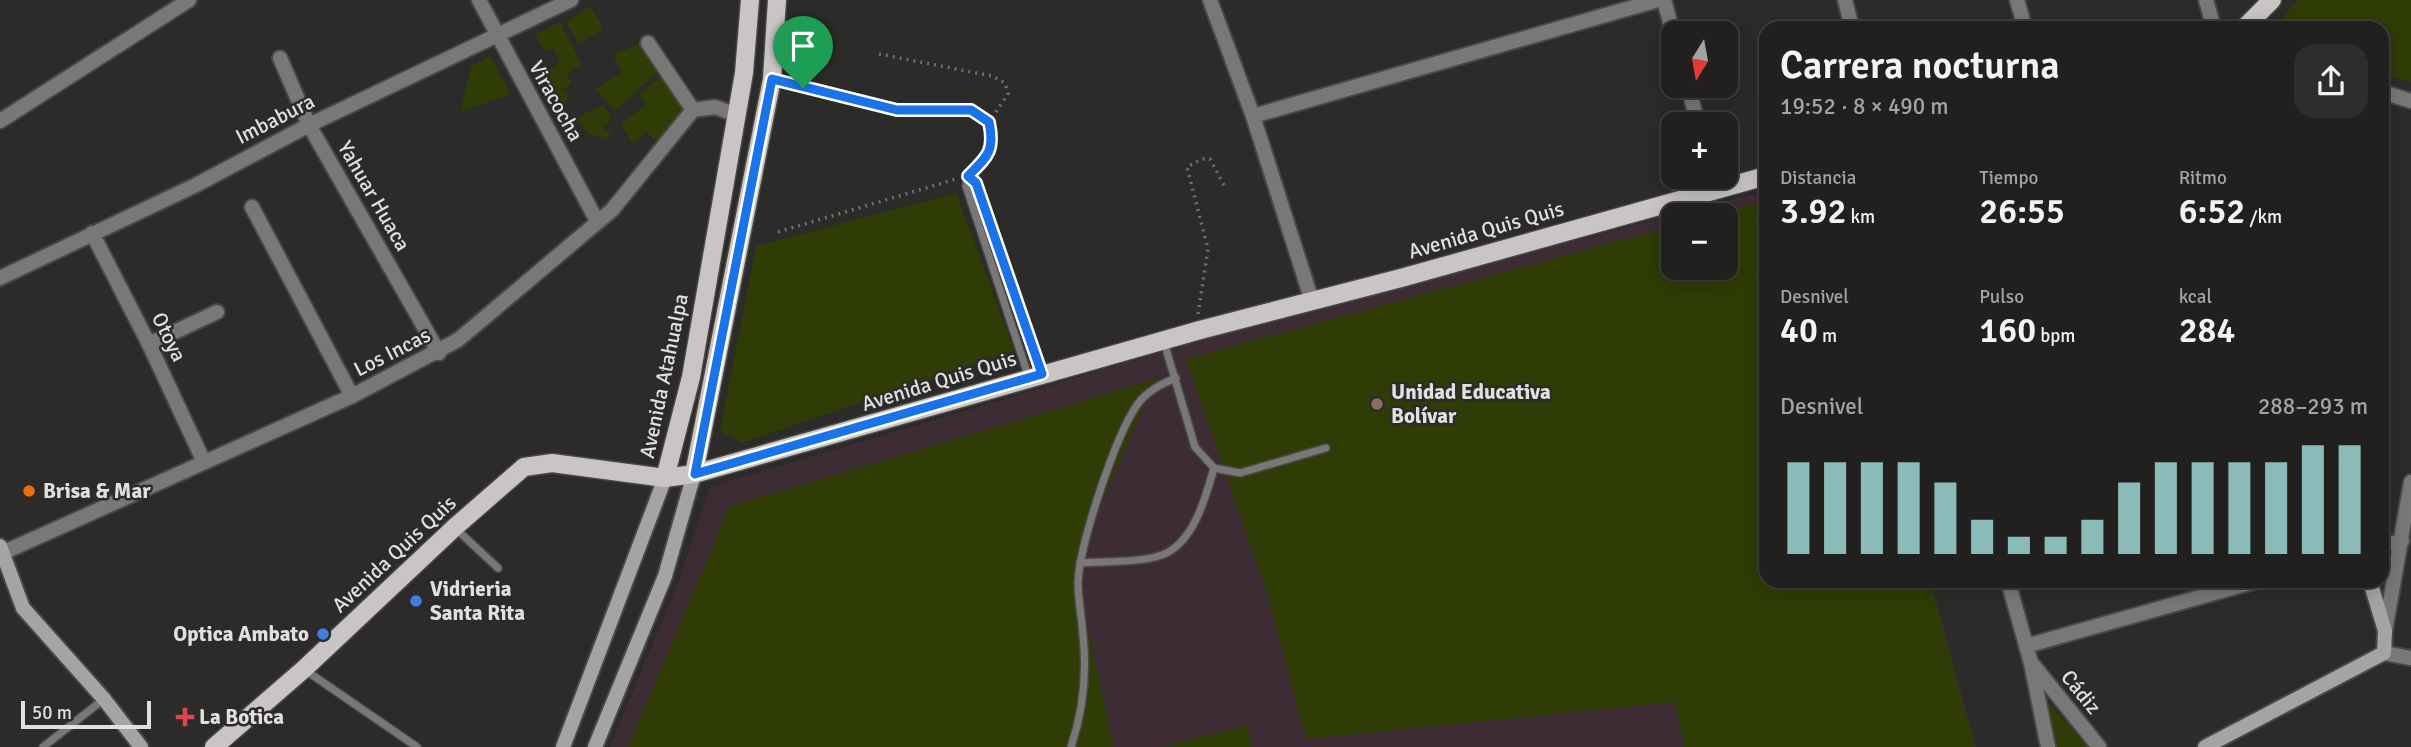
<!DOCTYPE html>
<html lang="es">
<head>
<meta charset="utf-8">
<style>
	body { margin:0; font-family:Signika,sans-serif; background:#2d2d2c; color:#f1f3f6; height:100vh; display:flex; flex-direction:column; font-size:26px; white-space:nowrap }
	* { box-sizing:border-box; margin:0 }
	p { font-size:23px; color:#a2a3a4 }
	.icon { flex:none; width:38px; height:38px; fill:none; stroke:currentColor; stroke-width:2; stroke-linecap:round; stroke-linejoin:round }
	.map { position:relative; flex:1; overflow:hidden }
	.details { position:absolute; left:1759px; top:21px; width:630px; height:567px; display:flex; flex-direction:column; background:#21201f; border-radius:21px; box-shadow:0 4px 18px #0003,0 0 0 2px #3e3e3d }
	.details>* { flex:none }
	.needle { width:46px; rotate:191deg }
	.buttons { position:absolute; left:1661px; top:21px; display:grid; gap:14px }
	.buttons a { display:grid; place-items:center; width:77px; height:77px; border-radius:14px; background:#21201f; box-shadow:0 4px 18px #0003,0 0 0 2px #3e3e3d; font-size:35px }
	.scale { position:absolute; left:21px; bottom:18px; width:130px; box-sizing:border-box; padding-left:7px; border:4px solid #e2e0df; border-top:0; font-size:19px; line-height:24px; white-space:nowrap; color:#e2e0df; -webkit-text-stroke:5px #2c2b29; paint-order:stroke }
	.pin { position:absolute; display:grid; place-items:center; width:60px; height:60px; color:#fff; margin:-72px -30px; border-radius:50% 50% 50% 0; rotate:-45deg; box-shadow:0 0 7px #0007 }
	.pin .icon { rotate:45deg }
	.round { display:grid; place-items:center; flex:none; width:74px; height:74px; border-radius:21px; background:#2d2d2c }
	.overview { display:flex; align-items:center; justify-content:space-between; height:119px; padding:0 21px }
	h1 { font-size:38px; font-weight:600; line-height:52px }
	.stats { display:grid; grid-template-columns:repeat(3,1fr); gap:10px; height:119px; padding:7px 21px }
	.stats div { display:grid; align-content:center }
	.stats b { font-size:35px; font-weight:600 }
	.stats small { font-size:19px; font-weight:400 }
	.stats p { font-size:19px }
	.chart { height:196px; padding:14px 21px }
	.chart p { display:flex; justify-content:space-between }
	.chart svg { width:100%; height:126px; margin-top:7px; stroke:#8bbbb9; stroke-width:6 }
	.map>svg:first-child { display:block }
	.education { fill:#3e2c35 }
	.green { fill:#2f3c05 }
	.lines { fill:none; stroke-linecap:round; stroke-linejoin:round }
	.lane-casing { stroke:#494846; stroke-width:10 }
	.street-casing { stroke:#494846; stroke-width:18 }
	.secondary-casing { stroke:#494846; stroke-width:18 }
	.primary-casing { stroke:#494846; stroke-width:21 }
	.path { stroke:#71706e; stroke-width:3.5; stroke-dasharray:2 5; stroke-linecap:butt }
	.lane { stroke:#797877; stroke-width:7 }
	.street { stroke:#797877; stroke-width:14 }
	.secondary { stroke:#a6a4a3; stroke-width:14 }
	.primary { stroke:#c8c5c4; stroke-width:18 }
	.route-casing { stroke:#fff; stroke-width:14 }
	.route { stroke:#1a73e8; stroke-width:9 }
	.education-dot { fill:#8d6e63; stroke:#2c2b29; stroke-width:2.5 }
	.food-dot { fill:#e8710a; stroke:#2c2b29; stroke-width:2.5 }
	.shop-dot { fill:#3f7fe0; stroke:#2c2b29; stroke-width:2.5 }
	.health-dot { fill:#e0444e; stroke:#2c2b29; stroke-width:2.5 }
	.labels { text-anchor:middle; stroke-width:5; stroke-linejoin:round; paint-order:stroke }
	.street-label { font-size:21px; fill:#e2e0df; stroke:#2c2b29 }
	.poi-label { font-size:21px; font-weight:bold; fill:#e2e0df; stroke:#2c2b29; text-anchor:start }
</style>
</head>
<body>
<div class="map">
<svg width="2411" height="747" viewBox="0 0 2411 747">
	<rect width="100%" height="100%" fill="#2c2b29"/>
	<path class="education" d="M1766,191V581H1931L1976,747H610L679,581L710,487L1265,321L1673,215V268H1726V215H1673Z"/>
	<g class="green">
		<path d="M2298,0H2411V82L2382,74V28H2273Z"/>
		<path d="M590,6L604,28L578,44L566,22Z"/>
		<path d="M560,22L581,64L567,74L572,83L562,91L570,97L557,107L536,78L560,63L553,48L545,52L535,35Z"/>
		<path d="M642,43L663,67L615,111L595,89L622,73L613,55Z"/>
		<path d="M490,56L511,94L460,112L471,67Z"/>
		<path d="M666,72L692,104L661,146L646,132L633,144L621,124L646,105L640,94Z"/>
		<path d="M603,105L612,117L603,128L612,134L603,138L589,134L576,118Z"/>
		<path d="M956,193L1014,350L742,443L720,431L756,246Z"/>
		<path d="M1766,201V581H1930L1975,747H1684L1675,702L1306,739L1267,593L1186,359L1673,226V268H1726V215H1712Z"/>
		<path d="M1156,379L1074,566L1114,747H628L730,506Z"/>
		<path d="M2046,700L2088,747H2056Z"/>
		<path d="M1247,725L1253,747H1160Z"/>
	</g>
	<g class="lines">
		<defs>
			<g id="lane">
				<path d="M968,176L976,183L1042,373"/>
				<path d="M968,176L966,186L1029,378"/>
				<path d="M1164,342L1195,447L1214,468L1240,473L1326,448"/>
				<path d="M455,528L498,568"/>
				<path d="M1080,563C1106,561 1138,563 1162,555C1194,543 1206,496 1214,468"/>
				<path d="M305,670L417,747"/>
				<path d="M43,747L104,699"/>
				<path d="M1071,747C1083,711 1087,673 1083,636C1082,618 1078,601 1078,582C1080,543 1115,437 1137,405C1147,391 1161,384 1176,378"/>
			</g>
			<g id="street">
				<path d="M479,0L597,221"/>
				<path d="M1210,0L1253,116L1312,301"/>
				<path d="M1664,0L1673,33"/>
				<path d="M1845,0L1852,28"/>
				<path d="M2017,0L2025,28"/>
				<path d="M2206,0L2214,28"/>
				<path d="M648,43L693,110"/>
				<path d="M280,58L309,125L439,353"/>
				<path d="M1688,86L1698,124"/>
				<path d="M2382,92L2411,101"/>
				<path d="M1253,116L1658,0"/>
				<path d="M0,121L189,0"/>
				<path d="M252,207L352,396"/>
				<path d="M92,233L149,344L204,462"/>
				<path d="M0,278L196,185L309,125L571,0"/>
				<path d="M149,344L217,312"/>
				<path d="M2382,546L2402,541"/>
				<path d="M0,554L352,396L458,340L612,210L693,110L715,107L737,115"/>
				<path d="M2008,581L2031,663L2048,747"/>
				<path d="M2385,631L2411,482"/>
				<path d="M2026,646L2257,581"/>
				<path d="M2384,653L2411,658"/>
				<path d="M2034,666L2099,747"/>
			</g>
			<g id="secondary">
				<path d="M0,546L23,608L104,699L141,747"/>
				<path d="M563,747L665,478"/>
				<path d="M595,747L665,576L694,474"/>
				<path d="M2205,747L2384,653L2385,631L2370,581"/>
			</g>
			<g id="primary">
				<path d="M2244,28L2272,0"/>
				<path d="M694,474L772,79L777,0"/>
				<path d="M665,478L691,377L744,73L750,0"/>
				<path d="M214,747L304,669L455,527L524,467L552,463L665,478L694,474L1200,330L1401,278L1766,176"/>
			</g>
		</defs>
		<use href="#lane" class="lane-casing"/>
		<use href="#street" class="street-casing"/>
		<use href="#secondary" class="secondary-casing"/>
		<use href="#primary" class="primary-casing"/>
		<g class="path">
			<path d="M879,54L992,76L1005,83L1008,94L989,122"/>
			<path d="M788,84L897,110H971L989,122C993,144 991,154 975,169"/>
			<path d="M778,232L956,179"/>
			<path d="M1198,314L1208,249L1187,167L1202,159H1210L1225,187"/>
		</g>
		<use href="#lane" class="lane"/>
		<use href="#street" class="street"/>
		<use href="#secondary" class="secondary"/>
		<use href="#primary" class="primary"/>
	</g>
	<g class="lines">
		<defs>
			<path id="route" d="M772,79L897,110H971L989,122C995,151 988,156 968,176L976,183L1042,374L695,474Z"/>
		</defs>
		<use href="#route" class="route-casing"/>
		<use href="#route" class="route"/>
	</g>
	<circle class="education-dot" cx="1377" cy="404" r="7"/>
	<circle class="food-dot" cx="29" cy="491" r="7"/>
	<g class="shop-dot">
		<circle cx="416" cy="601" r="7"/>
		<circle cx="323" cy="634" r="7"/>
	</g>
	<path class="health-dot" d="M181.5 706.5h7v7h7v7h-7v7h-7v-7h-7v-7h7z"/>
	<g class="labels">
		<g class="street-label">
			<text transform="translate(556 101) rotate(61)" y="7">Viracocha</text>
			<text transform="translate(275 119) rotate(-27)" y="7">Imbabura</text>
			<text transform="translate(374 196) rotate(60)" y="7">Yahuar Huaca</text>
			<text transform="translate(1486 230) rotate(-16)" y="7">Avenida Quis Quis</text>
			<text transform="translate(169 337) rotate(64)" y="7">Otoya</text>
			<text transform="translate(392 352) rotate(-27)" y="7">Los Incas</text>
			<text transform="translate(664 376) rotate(-78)" y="7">Avenida Atahualpa</text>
			<text transform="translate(939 381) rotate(-17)" y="7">Avenida Quis Quis</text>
			<text transform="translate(394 554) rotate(-43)" y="7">Avenida Quis Quis</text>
			<text transform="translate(2081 692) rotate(51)" y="7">Cádiz</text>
		</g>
		<g class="poi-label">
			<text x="1391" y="399">Unidad Educativa<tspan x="1391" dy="24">Bolívar</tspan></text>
			<text x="43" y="498">Brisa &amp; Mar</text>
			<text x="430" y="596">Vidrieria<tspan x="430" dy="24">Santa Rita</tspan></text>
			<text x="309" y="641" text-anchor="end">Optica Ambato</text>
			<text x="199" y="724">La Botica</text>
		</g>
	</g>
</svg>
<div class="buttons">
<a><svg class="needle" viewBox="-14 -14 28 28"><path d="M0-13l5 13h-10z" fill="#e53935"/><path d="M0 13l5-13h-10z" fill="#a2a3a4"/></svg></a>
<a>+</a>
<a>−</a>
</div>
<div class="scale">50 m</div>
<div class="pin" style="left:803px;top:88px;background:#1e9e55"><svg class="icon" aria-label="arrive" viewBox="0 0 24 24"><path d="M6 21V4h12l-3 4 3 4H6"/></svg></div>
<section class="details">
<div class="overview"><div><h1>Carrera nocturna</h1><p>19:52 · 8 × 490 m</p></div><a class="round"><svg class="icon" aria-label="share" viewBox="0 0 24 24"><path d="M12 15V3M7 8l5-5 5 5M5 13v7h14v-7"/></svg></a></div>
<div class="stats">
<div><p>Distancia</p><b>3.92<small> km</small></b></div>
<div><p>Tiempo</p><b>26:55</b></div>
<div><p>Ritmo</p><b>6:52<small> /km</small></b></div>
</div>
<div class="stats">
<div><p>Desnivel</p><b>40<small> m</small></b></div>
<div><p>Pulso</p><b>160<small> bpm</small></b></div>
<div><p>kcal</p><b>284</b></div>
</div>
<div class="chart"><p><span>Desnivel</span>288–293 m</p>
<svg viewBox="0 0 160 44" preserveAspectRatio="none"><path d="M5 44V12M15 44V12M25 44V12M35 44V12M45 44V19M55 44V32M65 44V38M75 44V38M85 44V32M95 44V19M105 44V12M115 44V12M125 44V12M135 44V12M145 44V6M155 44V6"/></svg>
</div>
</section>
</div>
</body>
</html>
